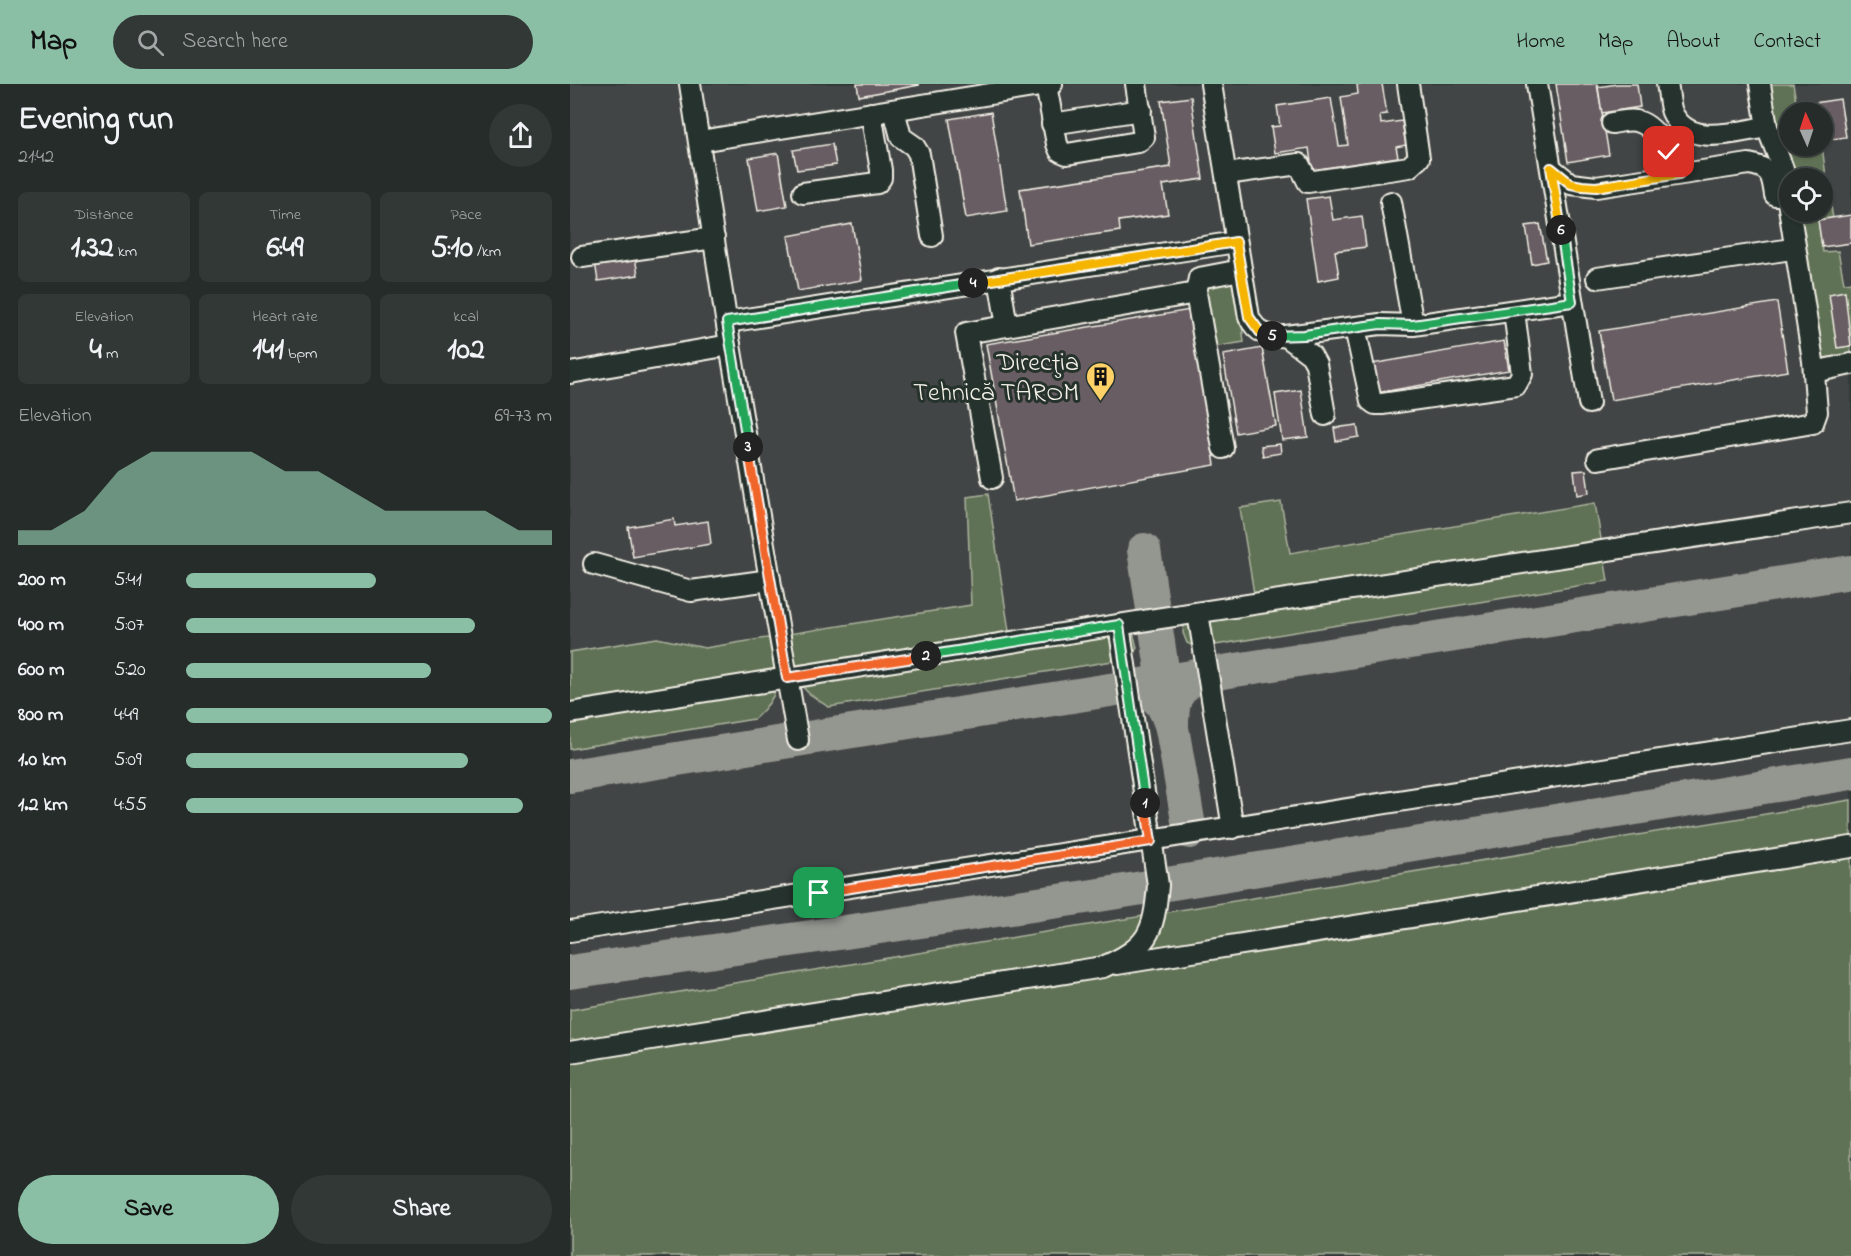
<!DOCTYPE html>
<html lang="en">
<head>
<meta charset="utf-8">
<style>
	body { margin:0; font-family:"Indie Flower",sans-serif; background:#323836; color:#f1f3f6; height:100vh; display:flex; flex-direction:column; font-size:22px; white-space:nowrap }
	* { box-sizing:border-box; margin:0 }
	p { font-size:20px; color:#a4a7a8 }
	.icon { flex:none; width:33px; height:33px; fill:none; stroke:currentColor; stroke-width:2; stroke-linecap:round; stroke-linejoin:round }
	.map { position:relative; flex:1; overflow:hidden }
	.sheet { display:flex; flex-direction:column; background:#262c2a; width:570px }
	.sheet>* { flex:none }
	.needle { width:39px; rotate:357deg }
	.tools { position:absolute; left:1209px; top:18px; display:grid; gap:12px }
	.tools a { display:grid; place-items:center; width:54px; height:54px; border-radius:50%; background:#262c2a; box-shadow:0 2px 4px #0004,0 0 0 2px #424847; font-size:30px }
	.pin { position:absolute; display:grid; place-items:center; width:51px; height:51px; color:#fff; margin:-26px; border-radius:12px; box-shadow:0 3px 9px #0006 }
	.km { position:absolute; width:30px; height:30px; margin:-15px; border-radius:50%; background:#222; color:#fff; font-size:16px; line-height:30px; text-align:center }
	.round { display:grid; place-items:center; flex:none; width:63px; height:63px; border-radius:32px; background:#323836 }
	.summary { display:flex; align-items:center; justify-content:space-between; height:102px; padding:0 18px }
	h1 { font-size:33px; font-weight:700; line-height:45px }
	.stats { display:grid; grid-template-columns:repeat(3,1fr); gap:9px; height:102px; padding:6px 18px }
	.stats div { display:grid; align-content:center; border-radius:9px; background:#323836; text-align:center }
	.stats b { font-size:30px; font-weight:700 }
	.stats small { font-size:16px; font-weight:400 }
	.stats p { font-size:16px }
	.chart { height:168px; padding:12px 18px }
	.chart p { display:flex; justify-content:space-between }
	.chart svg { width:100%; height:108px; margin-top:6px; fill:#8abfa5; opacity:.7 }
	.cta { display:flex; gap:12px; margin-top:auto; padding:12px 18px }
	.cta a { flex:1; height:69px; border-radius:36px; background:#8abfa5; color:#111; font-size:24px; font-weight:700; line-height:69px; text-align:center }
	.cta a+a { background:#323836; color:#f1f3f6 }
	ul { padding:0 18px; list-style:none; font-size:20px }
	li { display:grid; grid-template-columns:96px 72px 1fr; align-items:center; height:45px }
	li i { height:15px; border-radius:8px; background:#8abfa5 }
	header { display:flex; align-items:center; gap:36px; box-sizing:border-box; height:84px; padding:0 30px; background:#8abfa5; color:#111 }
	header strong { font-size:28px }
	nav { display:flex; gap:33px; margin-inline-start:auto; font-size:21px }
	.search { width:420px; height:54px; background:#323836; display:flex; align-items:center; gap:15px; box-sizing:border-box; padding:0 21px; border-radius:33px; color:#a4a7a8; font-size:22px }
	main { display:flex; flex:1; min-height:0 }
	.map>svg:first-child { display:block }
	.built { fill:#434545; fill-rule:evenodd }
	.green { fill:#617254; stroke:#aab29e; stroke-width:1.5 }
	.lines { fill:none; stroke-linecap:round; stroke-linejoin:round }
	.taxiway { stroke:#949690; stroke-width:34 }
	.building { fill:#685d62; stroke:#f4f1e8; stroke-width:1.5 }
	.minor-casing { stroke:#f4f1e8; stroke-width:24 }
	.minor { stroke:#26332d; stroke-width:20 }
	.split-1-casing { stroke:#fff; stroke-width:12 }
	.split-2-casing { stroke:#fff; stroke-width:12 }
	.split-3-casing { stroke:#fff; stroke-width:12 }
	.split-4-casing { stroke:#fff; stroke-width:12 }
	.split-5-casing { stroke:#fff; stroke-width:12 }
	.split-6-casing { stroke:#fff; stroke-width:12 }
	.split-7-casing { stroke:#fff; stroke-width:12 }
	.split-1 { stroke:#f0652b; stroke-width:8 }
	.split-2 { stroke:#22a559; stroke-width:8 }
	.split-3 { stroke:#f0652b; stroke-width:8 }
	.split-4 { stroke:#22a559; stroke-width:8 }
	.split-5 { stroke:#f5b400; stroke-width:8 }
	.split-6 { stroke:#22a559; stroke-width:8 }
	.split-7 { stroke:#f5b400; stroke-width:8 }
	.labels { text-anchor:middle; stroke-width:6; stroke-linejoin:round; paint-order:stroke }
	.poi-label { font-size:26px; fill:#f4f1e8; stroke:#26332d; text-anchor:end }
</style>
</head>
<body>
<header>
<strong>Map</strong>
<div class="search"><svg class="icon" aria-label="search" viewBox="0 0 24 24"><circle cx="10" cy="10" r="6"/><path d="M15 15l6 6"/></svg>Search here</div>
<nav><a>Home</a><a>Map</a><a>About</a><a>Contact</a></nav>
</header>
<main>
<section class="sheet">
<div class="summary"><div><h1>Evening run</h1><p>21:42</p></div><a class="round"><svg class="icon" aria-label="share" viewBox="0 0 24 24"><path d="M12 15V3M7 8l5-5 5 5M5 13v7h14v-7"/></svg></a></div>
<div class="stats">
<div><p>Distance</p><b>1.32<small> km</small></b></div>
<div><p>Time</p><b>6:49</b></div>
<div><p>Pace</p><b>5:10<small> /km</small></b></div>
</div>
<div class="stats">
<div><p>Elevation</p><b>4<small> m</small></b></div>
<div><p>Heart rate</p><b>141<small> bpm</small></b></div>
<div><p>kcal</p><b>102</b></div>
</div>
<div class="chart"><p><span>Elevation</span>69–73 m</p>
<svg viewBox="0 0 160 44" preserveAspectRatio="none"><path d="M0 44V38L10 38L20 30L30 14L40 6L50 6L60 6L70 6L80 14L90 14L100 22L110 30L120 30L130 30L140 30L150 38L160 38V44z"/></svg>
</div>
<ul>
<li><b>200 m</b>5:41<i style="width:52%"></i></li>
<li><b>400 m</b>5:07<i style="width:79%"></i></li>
<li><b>600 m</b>5:20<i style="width:67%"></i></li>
<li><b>800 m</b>4:49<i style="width:100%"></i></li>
<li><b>1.0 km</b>5:09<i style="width:77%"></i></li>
<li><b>1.2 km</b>4:55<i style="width:92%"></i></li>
</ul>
<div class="cta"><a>Save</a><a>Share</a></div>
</section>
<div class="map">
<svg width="1281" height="1172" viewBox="0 0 1281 1172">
	<rect width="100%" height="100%" fill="#333b38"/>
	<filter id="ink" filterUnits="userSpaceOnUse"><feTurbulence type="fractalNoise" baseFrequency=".0167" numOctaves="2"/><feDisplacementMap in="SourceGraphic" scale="12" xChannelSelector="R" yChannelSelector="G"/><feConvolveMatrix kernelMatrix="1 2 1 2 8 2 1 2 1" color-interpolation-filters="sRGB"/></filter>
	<g filter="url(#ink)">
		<path class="built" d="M0,0H1281V1172H0ZM1220,28H1252V62H1220ZM1220,94H1252V128H1220Z"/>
		<g class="green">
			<path d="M1198,0H1223L1228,28H1220V62H1252L1257,100H1253L1252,94H1220L1207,58Z"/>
			<path d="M1260,117L1263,134L1248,136L1253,168L1268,167L1274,199L1281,198V270L1249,275L1225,128H1252L1253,118Z"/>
			<path d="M663,196L668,207L674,258L643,263L635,205L639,200Z"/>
			<path d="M418,410L439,547L442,553L563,548L567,564L561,574L259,623C221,601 225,591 218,550L401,521L397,413Z"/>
			<path d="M711,418L720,469L1025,419L1038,497L627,564L617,559L613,549L614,539L685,516L670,424Z"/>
			<path d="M203,553C207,591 216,608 184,635L0,665V568L87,554L135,564Z"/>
			<path d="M1281,716V1172H0V926Z"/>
		</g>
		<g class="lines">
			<g class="taxiway">
				<path d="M574,466L594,598"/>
				<path d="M563,603C589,609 595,621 602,644C602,617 603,609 626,592"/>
				<path d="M602,644L620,748"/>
				<path d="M0,692L1281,488"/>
				<path d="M0,888L523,812L1281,689"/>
			</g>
		</g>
		<g class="building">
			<path d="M287,0H349V1L289,12Z"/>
			<path d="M787,0H812L817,30L810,31L811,40L832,37L836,61L826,63L828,73L742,86L739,64L705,69L701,43L710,42L707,22L761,14L769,62L778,61L771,13L788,10Z"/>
			<path d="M986,0H1027L1039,71L998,78Z"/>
			<path d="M1047,0H1067L1070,23L1032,29L1028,3Z"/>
			<path d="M621,13L633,95L593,101L598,130L549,137L550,147L458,160L450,105L601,83L591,17Z"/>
			<path d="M1270,15L1276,53L1257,56L1256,52H1252V28H1232L1231,21Z"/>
			<path d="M421,28L437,127L396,134L379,35Z"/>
			<path d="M262,60L266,81L227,86L223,66Z"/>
			<path d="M208,69L217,122L188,127L179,74Z"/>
			<path d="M759,112L763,136L792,132L796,163L765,167L769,193L748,197L736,115Z"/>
			<path d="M1281,131V159L1252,163L1248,136Z"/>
			<path d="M282,140L292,196L228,207L218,152Z"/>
			<path d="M970,140L977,177L962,180L956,142Z"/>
			<path d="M65,173L68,191L28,197L25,178Z"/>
			<path d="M1275,207L1281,262L1267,264L1259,210Z"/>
			<path d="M1207,218L1218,287L1041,316L1029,247Z"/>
			<path d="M620,226L645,381L444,417L416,260Z"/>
			<path d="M934,257L939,286L806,309L801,280Z"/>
			<path d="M692,264L706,342L666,349L653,271Z"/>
			<path d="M731,306L738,353L712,356L705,310Z"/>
			<path d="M787,341L789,353L766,357L764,344Z"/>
			<path d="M710,360L711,369L693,372L691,362Z"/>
			<path d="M1016,386L1019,409L1007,411L1004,387Z"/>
			<path d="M104,435L105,442L138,437L141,460L63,473L58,443Z"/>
		</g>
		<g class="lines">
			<defs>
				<g id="minor">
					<path d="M641,0L679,233C687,250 699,253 716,252L810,240L843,241L1002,218"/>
					<path d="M967,0L1019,319"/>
					<path d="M1097,0C1099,9 1099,20 1102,28C1118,65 1167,47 1197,43L1190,0"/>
					<path d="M476,1L487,60L490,67L497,70L568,58L574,53L566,0"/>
					<path d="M324,26L331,53L344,62L349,70L362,152"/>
					<path d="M1042,39C1050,38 1058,35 1066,37C1085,40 1103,73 1109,90"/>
					<path d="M482,40L571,26"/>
					<path d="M130,57L482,0"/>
					<path d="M981,84L1001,100L1026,103L1179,80C1201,84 1202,90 1205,111"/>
					<path d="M656,90L729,80L738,98L839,83L849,74L838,0"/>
					<path d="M233,109L307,99L311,94V86L301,29"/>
					<path d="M821,118L843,241"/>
					<path d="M12,173L144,154"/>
					<path d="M429,194L437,242"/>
					<path d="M1027,194L1215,166"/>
					<path d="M626,209L629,194L671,186"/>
					<path d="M157,238L666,158"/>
					<path d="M785,244L801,317L805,320H812L946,301L952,290L944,227"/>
					<path d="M716,252L741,271L746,280L755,331"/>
					<path d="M1244,288L1281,280"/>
					<path d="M0,289L160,261"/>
					<path d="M1028,375L1243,339L1247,328L1243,277L1213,85L1197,43"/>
					<path d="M422,394L396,249L626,209L653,364"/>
					<path d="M24,480L121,507L200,496L160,261L120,0"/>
					<path d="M200,496L228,656"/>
					<path d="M628,529L663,744"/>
					<path d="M0,629L585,535L1281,429"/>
					<path d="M0,847L1281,646"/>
					<path d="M547,880L1281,763"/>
					<path d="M0,968L533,883C578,863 584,850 588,801L549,541"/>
				</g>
			</defs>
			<use href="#minor" class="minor-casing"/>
			<use href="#minor" class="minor"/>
		</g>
	</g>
	<g class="lines" filter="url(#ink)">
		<defs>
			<path id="split-1" d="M249,809L581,757L575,719"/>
			<path id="split-2" d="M356,572L549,541L575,719"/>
			<path id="split-3" d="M178,363L217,594L356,572"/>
			<path id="split-4" d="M178,363L157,238L403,199"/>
			<path id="split-5" d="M403,199L666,158L679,233L690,248L702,252"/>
			<path id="split-6" d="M702,252L734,251L810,240L843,241L1002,218L991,146"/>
			<path id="split-7" d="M991,146L981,84L1001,100L1012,102L1026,103L1109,90L1099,68"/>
		</defs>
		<use href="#split-1" class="split-1-casing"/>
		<use href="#split-2" class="split-2-casing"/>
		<use href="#split-3" class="split-3-casing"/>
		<use href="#split-4" class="split-4-casing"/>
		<use href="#split-5" class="split-5-casing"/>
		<use href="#split-6" class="split-6-casing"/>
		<use href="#split-7" class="split-7-casing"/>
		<use href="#split-1" class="split-1"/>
		<use href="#split-2" class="split-2"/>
		<use href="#split-3" class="split-3"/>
		<use href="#split-4" class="split-4"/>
		<use href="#split-5" class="split-5"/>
		<use href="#split-6" class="split-6"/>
		<use href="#split-7" class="split-7"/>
	</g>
	<defs>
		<symbol id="building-pin" viewBox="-11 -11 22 30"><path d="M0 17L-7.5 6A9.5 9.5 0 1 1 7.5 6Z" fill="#ffd166" stroke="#26332d"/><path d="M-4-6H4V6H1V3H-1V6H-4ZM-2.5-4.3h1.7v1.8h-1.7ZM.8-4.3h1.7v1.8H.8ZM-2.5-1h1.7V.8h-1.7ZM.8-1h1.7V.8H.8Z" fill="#111"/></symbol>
	</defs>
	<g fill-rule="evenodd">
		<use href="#building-pin" x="514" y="276" width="33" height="45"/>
	</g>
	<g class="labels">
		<g class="poi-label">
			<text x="509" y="286">Direcţia<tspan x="509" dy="30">Tehnică TAROM</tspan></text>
		</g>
	</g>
</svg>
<div class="tools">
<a><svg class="needle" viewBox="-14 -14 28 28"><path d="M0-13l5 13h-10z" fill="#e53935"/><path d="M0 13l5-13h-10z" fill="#a4a7a8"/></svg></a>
<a><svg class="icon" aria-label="locate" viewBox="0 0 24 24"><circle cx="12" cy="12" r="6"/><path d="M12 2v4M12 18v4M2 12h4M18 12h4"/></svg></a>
</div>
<div class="pin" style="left:249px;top:809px;background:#1e9e55"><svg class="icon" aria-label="arrive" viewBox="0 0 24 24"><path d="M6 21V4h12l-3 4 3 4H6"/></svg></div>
<div class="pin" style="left:1099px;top:68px;background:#d93025"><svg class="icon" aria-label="check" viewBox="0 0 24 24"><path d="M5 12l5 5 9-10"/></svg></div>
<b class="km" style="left:575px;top:719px">1</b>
<b class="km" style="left:356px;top:572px">2</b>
<b class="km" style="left:178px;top:363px">3</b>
<b class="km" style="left:403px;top:199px">4</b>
<b class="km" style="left:702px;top:252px">5</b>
<b class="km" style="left:991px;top:146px">6</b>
</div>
</main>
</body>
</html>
